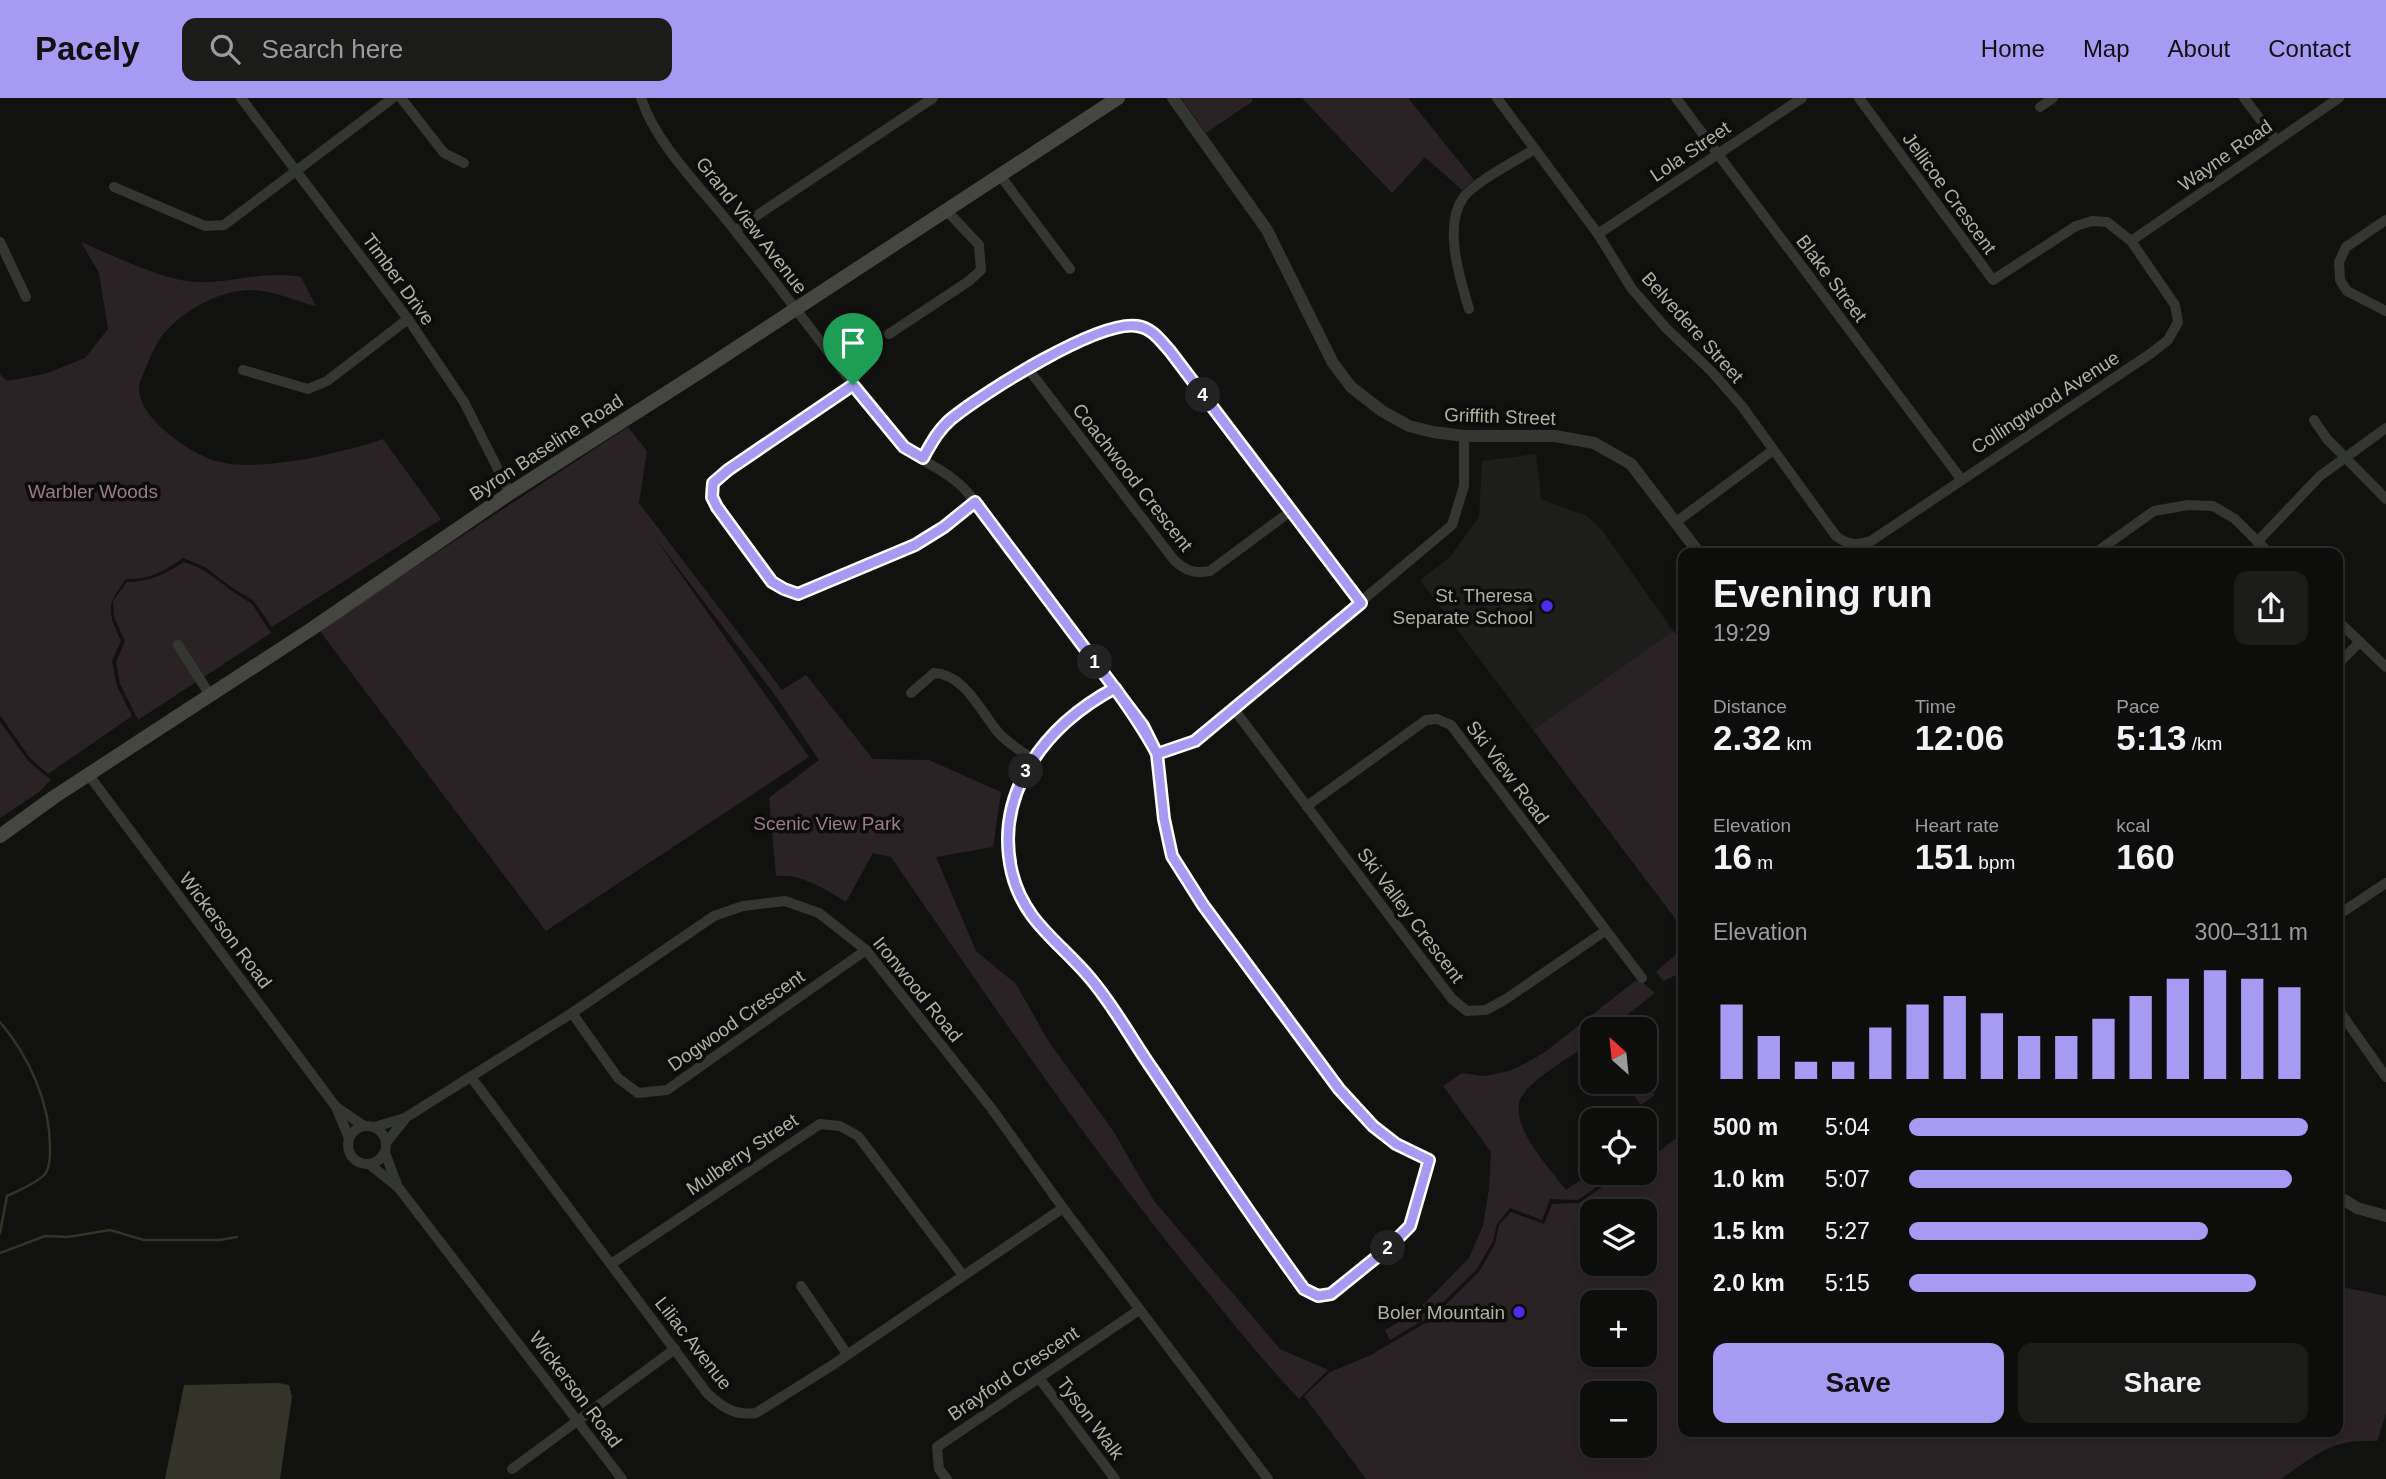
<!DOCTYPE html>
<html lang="en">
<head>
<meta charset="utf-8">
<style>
	body { margin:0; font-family:Helvetica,sans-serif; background:#1b1b1a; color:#f1f3f6; height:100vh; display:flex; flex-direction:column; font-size:26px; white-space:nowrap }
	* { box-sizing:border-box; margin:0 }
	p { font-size:23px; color:#9a9c9d }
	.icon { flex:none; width:38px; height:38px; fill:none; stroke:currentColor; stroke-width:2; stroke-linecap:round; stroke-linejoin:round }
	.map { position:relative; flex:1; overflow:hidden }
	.details { position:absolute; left:1678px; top:450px; width:665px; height:889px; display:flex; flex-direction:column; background:#0d0d0c; border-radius:14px; box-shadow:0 4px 10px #0003,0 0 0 2px #2d2d2d }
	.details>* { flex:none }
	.needle { width:46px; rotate:333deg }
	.tools { position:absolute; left:1580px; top:919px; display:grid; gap:14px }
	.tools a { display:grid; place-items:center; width:77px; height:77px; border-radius:14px; background:#0d0d0c; box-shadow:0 4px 10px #0003,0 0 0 2px #2d2d2d; font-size:35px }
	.pin { position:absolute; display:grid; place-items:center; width:60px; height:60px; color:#fff; margin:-72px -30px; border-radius:50% 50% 50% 0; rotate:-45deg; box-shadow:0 0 7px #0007 }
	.pin .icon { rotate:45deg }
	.km { position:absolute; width:35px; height:35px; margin:-18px; border-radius:50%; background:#222; color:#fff; font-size:19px; line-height:35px; text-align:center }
	.round { display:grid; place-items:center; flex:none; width:74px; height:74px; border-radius:14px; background:#1b1b1a }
	.headline { display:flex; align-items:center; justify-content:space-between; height:119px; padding:0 35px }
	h1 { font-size:38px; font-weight:800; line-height:52px }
	.metrics { display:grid; grid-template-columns:repeat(3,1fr); gap:10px; height:119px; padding:7px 35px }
	.metrics div { display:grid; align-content:center }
	.metrics b { font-size:35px; font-weight:800 }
	.metrics small { font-size:19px; font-weight:400 }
	.metrics p { font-size:19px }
	.chart { height:196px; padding:14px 35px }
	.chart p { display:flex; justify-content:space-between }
	.chart svg { width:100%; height:126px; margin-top:7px; stroke:#a69af2; stroke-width:6 }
	.action { display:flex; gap:14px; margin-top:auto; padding:14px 35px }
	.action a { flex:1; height:80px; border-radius:14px; background:#a69af2; color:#111; font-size:28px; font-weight:800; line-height:80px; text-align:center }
	.action a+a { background:#1b1b1a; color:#f1f3f6 }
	ul { padding:0 35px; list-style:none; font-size:23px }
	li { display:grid; grid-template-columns:112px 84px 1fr; align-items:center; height:52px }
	li i { height:18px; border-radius:9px; background:#a69af2 }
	header { display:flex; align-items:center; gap:42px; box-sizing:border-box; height:98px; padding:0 35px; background:#a69af2; color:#111 }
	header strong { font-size:33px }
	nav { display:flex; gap:38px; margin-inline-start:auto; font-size:24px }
	.search { width:490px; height:63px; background:#1b1b1a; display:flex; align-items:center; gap:18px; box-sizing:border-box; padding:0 24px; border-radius:14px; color:#9a9c9d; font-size:26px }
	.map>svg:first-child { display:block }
	.built { fill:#1d1e1c }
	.green { fill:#2b2226; fill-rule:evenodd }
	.water { fill:#343327 }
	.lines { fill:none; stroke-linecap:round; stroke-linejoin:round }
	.stream { stroke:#343327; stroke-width:2.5 }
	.minor { stroke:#343631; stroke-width:10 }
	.tertiary { stroke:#343631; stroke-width:12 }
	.secondary { stroke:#44463f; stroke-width:14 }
	.route-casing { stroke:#fff; stroke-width:14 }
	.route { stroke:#a69af2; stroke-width:9 }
	.poi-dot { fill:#4b2dec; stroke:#0c0c0b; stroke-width:2.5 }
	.labels { text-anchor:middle; stroke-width:7; stroke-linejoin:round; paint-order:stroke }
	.street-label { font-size:19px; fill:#afb2a1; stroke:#0c0c0b }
	.park-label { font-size:19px; fill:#9d7989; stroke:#0c0c0b }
	.poi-label { font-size:19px; fill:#afb2a1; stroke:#0c0c0b; text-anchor:end }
</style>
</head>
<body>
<header>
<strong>Pacely</strong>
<div class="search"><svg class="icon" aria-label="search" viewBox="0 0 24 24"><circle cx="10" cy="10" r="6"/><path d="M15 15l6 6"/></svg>Search here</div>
<nav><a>Home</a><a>Map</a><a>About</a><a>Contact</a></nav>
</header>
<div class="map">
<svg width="2386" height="1381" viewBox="0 0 2386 1381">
	<rect width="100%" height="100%" fill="#111110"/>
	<path class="built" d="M1536,356L1541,401L1587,418L1602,432L1673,533L1533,632L1420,482L1450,459L1479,419L1482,363Z"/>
	<g class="green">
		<path d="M1181,0H1251L1253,3L1206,35Z"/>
		<path d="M1302,0H1408L1474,82L1462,92L1425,59L1392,95Z"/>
		<path d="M81,144C112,157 166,184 198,184C233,185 266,172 301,179L316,208C293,203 272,191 249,192C218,193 185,212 165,234C156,244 150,260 145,272C143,277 140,283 139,287C135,319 193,358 220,364C262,374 343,355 383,341L441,421L272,529L253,502L231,489L205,469L183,460C163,474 152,481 126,481C106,508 107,512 121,543L112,563L117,588L132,618L48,676L30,660L0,617V276L7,283L45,276L85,260L108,231L99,175Z"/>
		<path d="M628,329L647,353L639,405L782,592L806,577L873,661L929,662L1001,694L993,749L936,759L976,853L1016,886L1049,944L1112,1031L1154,1103L1280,1251L1328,1272L1299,1301C1266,1266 1236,1229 1206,1192C1092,1054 993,907 891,759L873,755L846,804C825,791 802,776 776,778L769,700L819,662L775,597L653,437L809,659L546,833L319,532Z"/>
		<path d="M184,464L204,472L229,491L252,506L271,535L138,622L120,586L116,564L125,543L114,519L113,503L127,484C150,484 165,476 184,464Z"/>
		<path d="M1673,533L1684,544L1683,831L1533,632Z"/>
		<path d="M0,624L29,664L51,682L39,694L0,720Z"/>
		<path d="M1683,850V874L1663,883L1656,874Z"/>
		<path d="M1635,883H1641L1655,895L1609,931H1592V947L1590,945C1573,957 1532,981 1522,998C1506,1025 1550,1071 1566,1092L1591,1075L1601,1086L1578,1102L1550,1101L1542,1122L1510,1110L1497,1126L1493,1143L1477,1171L1427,1220L1390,1242L1385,1232L1417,1213L1469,1160L1483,1127L1489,1091L1491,1054L1443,988L1462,975L1484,978L1509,973L1526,965L1545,954Z"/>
		<path d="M1645,983L1655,997L1641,1007L1623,984Z"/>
		<path d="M1683,1035L1684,1334H2338V1188L2386,1198V1316L2377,1343C2330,1341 2318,1356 2281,1381H1366L1304,1298L1330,1274L1369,1258L1429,1223L1479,1174L1495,1146L1499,1127L1511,1114L1544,1126L1552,1106L1579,1105L1618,1078L1621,1082L1631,1075L1645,1074V1064ZM1645,1113V1166H1592V1113ZM1592,1204H1645V1256H1592ZM1592,1295H1645V1348H1592Z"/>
	</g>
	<path class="water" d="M279,1285L289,1287L292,1299L280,1381H165L184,1287Z"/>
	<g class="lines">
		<g class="stream">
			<path d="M0,924C29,958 50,1005 50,1049C50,1058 50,1069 45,1076C36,1086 19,1092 7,1098L0,1135"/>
			<path d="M0,1155L45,1138L68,1139L110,1132L144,1142H220L237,1139"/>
		</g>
		<g class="minor">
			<path d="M241,0L408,221L464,304L510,395"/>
			<path d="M401,0L444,55L464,65"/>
			<path d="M641,0C657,49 705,93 736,134C785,195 831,259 879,320C887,329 895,342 905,350C931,370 954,374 975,404L1143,628L1157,656L1164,721L1172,758L1203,807L1339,991L1373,1029L1396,1046L1429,1062L1410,1128L1388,1150L1331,1196L1318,1198L1304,1191C1252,1120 1203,1046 1153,972C1132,942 1114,908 1090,880C1060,844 1024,825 1012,775C993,695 1046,626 1115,590"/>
			<path d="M1497,0L1598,136L1632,191L1666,230L1712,274L1741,307L1836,438C1848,447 1857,448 1871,443L2150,256L2168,242L2178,224L2175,207L2131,143L2107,124L2092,123L2076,128L1993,182L1859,0"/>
			<path d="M1676,0L1961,381"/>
			<path d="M2244,0L2276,42"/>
			<path d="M2040,9L2053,0"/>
			<path d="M999,76L1070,171"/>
			<path d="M114,89L205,128L224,127L393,0"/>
			<path d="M2386,122L2346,149L2339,164L2340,182L2347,193L2386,213"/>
			<path d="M735,132L933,0"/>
			<path d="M1598,136L1802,0"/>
			<path d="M2131,143L2339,0"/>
			<path d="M0,144L26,199"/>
			<path d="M1469,211C1460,181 1443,128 1463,100C1474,84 1517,62 1535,51"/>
			<path d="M889,236L969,183L981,172L979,147L946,112"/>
			<path d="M243,272L308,291L327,283L408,221"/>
			<path d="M1029,272L1174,462C1186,473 1194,476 1210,473L1291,413"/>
			<path d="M853,287L728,372L713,385V399L717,409L772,484L784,491L798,496L816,490L915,447L944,429L975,404"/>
			<path d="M2314,322L2327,341L2386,401"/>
			<path d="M923,360C932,346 938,332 951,321C983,296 1098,222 1137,228C1152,230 1160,242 1170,253L1361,505"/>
			<path d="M1676,424L1772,353"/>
			<path d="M2257,444L2320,378L2386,330"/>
			<path d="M2095,455L2154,413L2188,407L2213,408L2235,421L2269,455"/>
			<path d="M2338,523L2386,569"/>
			<path d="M178,547L210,597"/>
			<path d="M2338,566L2360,544"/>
			<path d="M911,595L934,575C965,577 979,611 997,633C1007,645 1020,652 1032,661"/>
			<path d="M1233,610L1452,901L1467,913L1486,912L1506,901L1605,833"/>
			<path d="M1157,656L1195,643L1452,427L1464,388V338"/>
			<path d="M88,676L336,1009L349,1040"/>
			<path d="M1307,708L1426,622L1437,621L1451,627L1642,880"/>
			<path d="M2338,817L2386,785"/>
			<path d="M2338,911L2386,979"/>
			<path d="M572,915L618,980L638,995L667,992L866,852"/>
			<path d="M471,979L707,1295C722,1309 734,1318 756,1315L831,1268L1063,1110"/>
			<path d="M336,1009L364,1028"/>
			<circle cx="367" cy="1047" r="19"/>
			<path d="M374,1029L405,1020L572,915L714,818L743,808L785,803L819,815L866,852L992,1011L1063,1110L1268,1381"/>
			<path d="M386,1045L405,1021"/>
			<path d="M385,1055L398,1089"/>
			<path d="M369,1066L398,1089L622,1381"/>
			<path d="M611,1166L820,1026L840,1028L858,1038L962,1176"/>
			<path d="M801,1188L847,1256"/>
			<path d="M1039,1280L1115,1381"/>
			<path d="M512,1371L675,1251"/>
			<path d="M947,1381L939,1371L937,1349L1139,1212"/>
		</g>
		<g class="tertiary">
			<path d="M1173,0L1267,132L1333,265L1351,289L1382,313L1409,328L1433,334L1464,338H1555L1594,345L1631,366L1699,455"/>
			<path d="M2338,1098L2357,1110L2386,1118"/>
		</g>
		<path class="secondary" d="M0,738L54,699L310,532L510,395L701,273L1118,0"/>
	</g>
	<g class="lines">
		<defs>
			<path id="route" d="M853,287L728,372L713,385L712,399L717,409L772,484L784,491L798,496L915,447L944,429L975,404L1143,628L1157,656L1164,721L1172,758L1203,807L1339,991L1373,1028L1396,1046L1429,1062L1410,1128L1388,1150L1331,1196L1318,1198L1304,1191C1252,1120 1203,1046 1153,972C1132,942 1114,908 1090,880C1060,844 1024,824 1012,775C993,694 1046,627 1115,590C1130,612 1145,632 1157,656L1195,643L1361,505L1170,253C1160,242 1152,230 1137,228C1098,222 983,295 951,321C938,332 931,346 923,360L904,349L853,287"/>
		</defs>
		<use href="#route" class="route-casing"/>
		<use href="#route" class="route"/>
	</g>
	<g class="poi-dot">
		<circle cx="1547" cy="508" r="7"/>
		<circle cx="1519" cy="1214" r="7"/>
	</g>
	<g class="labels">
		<g class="street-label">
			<text transform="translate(1690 53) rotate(-34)" y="7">Lola Street</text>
			<text transform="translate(2225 57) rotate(-35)" y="7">Wayne Road</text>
			<text transform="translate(1950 95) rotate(54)" y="7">Jellicoe Crescent</text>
			<text transform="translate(752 127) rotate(52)" y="7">Grand View Avenue</text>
			<text transform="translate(1832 180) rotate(53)" y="7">Blake Street</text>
			<text transform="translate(399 181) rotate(54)" y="7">Timber Drive</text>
			<text transform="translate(1693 229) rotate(48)" y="7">Belvedere Street</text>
			<text transform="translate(2045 304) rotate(-33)" y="7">Collingwood Avenue</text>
			<text transform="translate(1500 318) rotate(2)" y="7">Griffith Street</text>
			<text transform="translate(546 349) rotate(-33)" y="7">Byron Baseline Road</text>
			<text transform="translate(1133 379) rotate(52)" y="7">Coachwood Crescent</text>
			<text transform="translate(1508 674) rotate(53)" y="7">Ski View Road</text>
			<text transform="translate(1411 817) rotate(53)" y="7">Ski Valley Crescent</text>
			<text transform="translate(226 832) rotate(53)" y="7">Wickerson Road</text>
			<text transform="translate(918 891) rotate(51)" y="7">Ironwood Road</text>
			<text transform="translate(736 922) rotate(-35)" y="7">Dogwood Crescent</text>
			<text transform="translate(742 1056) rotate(-34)" y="7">Mulberry Street</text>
			<text transform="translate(694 1245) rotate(52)" y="7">Liliac Avenue</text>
			<text transform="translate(1013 1275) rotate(-34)" y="7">Brayford Crescent</text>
			<text transform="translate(576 1291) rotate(53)" y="7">Wickerson Road</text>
			<text transform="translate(1091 1320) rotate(53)" y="7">Tyson Walk</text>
		</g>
		<g class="park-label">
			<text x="93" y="400">Warbler Woods</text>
			<text x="827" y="732">Scenic View Park</text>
		</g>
		<g class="poi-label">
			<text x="1533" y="504">St. Theresa<tspan x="1533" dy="22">Separate School</tspan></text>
			<text x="1505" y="1221">Boler Mountain</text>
		</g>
	</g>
</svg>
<div class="tools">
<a><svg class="needle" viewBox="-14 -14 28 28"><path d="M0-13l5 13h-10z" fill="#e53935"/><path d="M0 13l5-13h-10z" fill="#9a9c9d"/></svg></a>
<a><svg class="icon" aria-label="locate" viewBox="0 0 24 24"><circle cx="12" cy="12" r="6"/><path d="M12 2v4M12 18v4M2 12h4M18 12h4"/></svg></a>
<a><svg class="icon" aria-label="layers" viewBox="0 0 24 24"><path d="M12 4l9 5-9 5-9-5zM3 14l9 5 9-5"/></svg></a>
<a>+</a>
<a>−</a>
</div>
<div class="pin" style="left:853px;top:287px;background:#1e9e55"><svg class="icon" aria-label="arrive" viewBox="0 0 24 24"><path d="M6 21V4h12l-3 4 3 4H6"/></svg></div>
<b class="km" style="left:1095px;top:564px">1</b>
<b class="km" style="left:1388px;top:1150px">2</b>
<b class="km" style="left:1026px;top:673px">3</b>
<b class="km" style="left:1203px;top:297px">4</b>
<section class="details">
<div class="headline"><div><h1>Evening run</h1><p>19:29</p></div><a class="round"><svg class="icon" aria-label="share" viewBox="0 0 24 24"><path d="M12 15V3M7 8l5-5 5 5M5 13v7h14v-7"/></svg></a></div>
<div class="metrics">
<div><p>Distance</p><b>2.32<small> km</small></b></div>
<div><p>Time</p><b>12:06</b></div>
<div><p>Pace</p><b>5:13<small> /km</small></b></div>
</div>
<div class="metrics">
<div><p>Elevation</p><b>16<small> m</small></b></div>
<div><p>Heart rate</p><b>151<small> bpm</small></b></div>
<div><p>kcal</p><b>160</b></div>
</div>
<div class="chart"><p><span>Elevation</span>300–311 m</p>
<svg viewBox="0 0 160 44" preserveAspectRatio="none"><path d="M5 44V18M15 44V29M25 44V38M35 44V38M45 44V26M55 44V18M65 44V15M75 44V21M85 44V29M95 44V29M105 44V23M115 44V15M125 44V9M135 44V6M145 44V9M155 44V12"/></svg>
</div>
<ul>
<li><b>500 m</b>5:04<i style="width:100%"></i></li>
<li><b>1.0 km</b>5:07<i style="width:96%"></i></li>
<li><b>1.5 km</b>5:27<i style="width:75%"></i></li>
<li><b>2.0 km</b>5:15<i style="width:87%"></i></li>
</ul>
<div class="action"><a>Save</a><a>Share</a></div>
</section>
</div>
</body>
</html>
